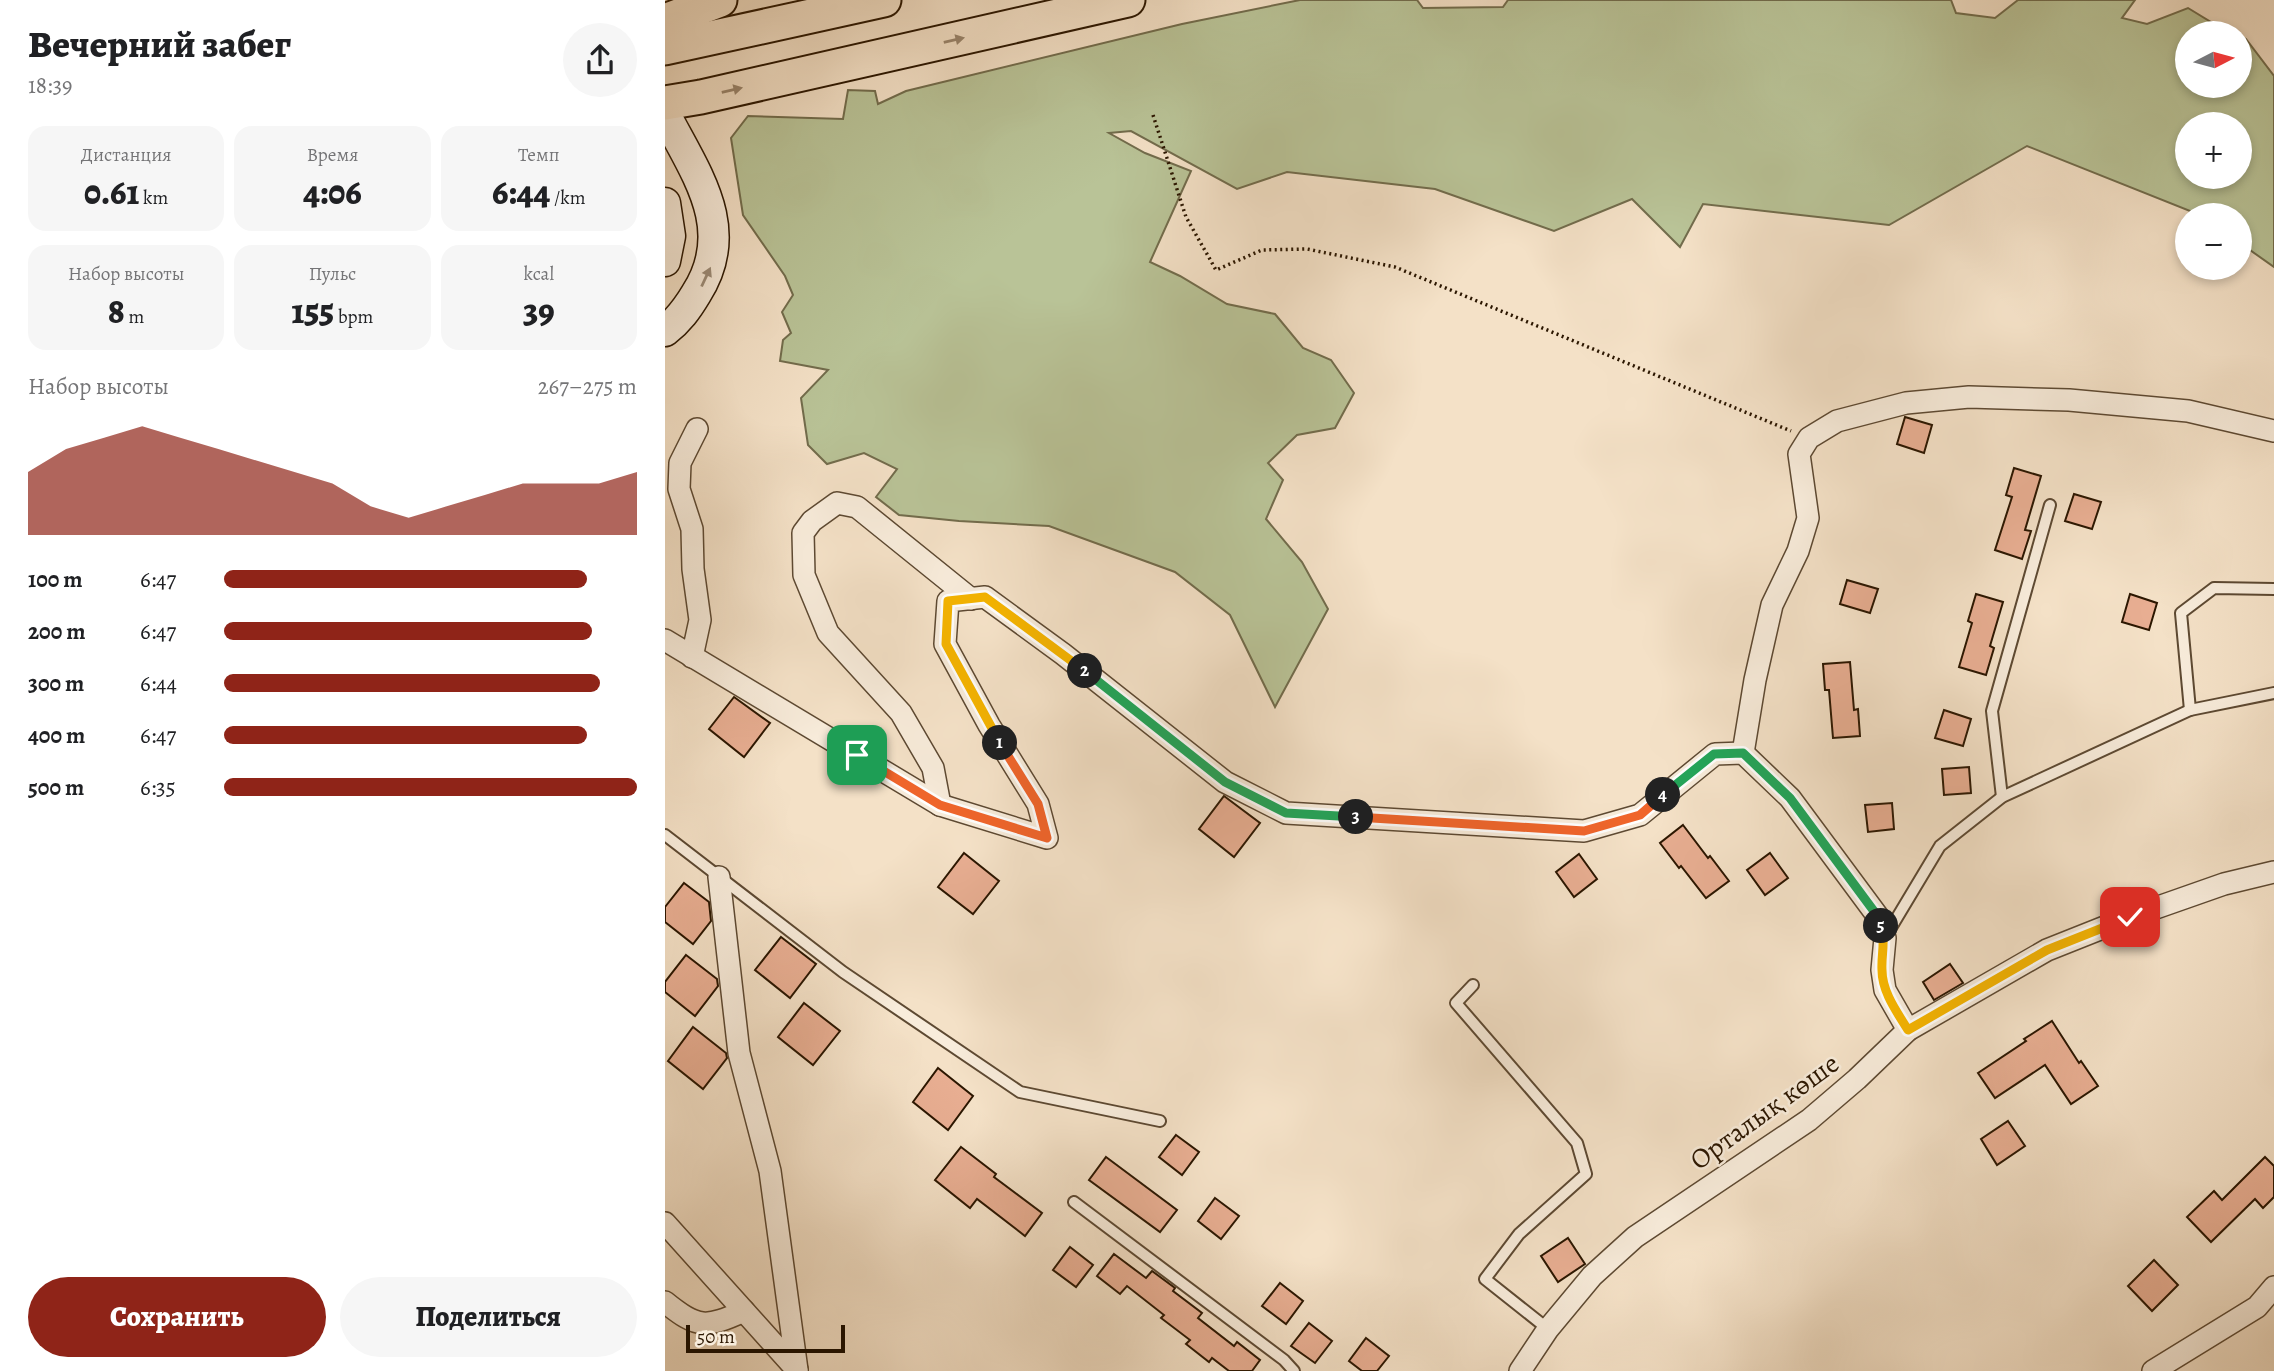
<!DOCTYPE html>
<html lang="ru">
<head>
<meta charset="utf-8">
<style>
	body { margin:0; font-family:Alegreya,serif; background:#f6f6f6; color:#202124; height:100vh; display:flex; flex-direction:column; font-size:26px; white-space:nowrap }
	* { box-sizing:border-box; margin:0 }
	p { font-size:23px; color:#757577 }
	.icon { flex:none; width:38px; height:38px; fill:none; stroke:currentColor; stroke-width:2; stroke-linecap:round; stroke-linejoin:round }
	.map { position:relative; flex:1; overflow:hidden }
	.drawer { display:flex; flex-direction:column; background:#fff; width:665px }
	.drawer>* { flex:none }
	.needle { width:46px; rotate:84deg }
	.tools { position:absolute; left:1510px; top:21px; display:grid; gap:14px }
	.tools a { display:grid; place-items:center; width:77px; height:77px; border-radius:50%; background:#fff; box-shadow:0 4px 10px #0003; font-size:35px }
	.scale { position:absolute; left:21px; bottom:18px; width:159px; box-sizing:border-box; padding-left:7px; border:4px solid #2b1600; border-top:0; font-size:19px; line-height:24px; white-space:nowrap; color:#2b1600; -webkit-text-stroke:5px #f8ecdb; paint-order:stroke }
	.pin { position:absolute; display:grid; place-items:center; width:60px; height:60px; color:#fff; margin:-30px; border-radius:14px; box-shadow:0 4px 10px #0006 }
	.km { position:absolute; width:35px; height:35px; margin:-18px; border-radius:50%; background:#222; color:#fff; font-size:19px; line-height:35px; text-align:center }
	.round { display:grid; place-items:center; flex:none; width:74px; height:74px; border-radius:37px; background:#f6f6f6 }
	.summary { display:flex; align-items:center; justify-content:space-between; height:119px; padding:0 28px }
	h1 { font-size:38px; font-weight:800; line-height:52px }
	.metrics { display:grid; grid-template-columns:repeat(3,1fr); gap:10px; height:119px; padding:7px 28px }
	.metrics div { display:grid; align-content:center; border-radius:18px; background:#f6f6f6; text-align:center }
	.metrics b { font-size:35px; font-weight:800 }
	.metrics small { font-size:19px; font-weight:400 }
	.metrics p { font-size:19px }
	.chart { height:196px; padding:14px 28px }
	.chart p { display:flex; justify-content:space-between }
	.chart svg { width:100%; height:126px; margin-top:7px; fill:#8f2418; opacity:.7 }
	.button { display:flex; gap:14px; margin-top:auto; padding:14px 28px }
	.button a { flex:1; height:80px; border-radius:42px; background:#8f2418; color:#fff; font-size:28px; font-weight:800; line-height:80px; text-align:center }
	.button a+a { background:#f6f6f6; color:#202124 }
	ul { padding:0 28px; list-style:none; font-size:23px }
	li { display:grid; grid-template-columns:112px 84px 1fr; align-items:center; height:52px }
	li i { height:18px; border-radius:9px; background:#8f2418 }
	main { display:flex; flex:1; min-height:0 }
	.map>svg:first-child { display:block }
	.green { fill:#b9c397; stroke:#726c4c; stroke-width:2; fill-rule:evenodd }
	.building { fill:#e8ae92; stroke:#2b1600; stroke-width:2 }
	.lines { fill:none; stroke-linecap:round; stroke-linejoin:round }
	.service-casing { stroke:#5d4932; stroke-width:14 }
	.minor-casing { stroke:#5d4932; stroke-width:24 }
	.secondary-casing { stroke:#2b1600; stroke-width:33 }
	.primary-casing { stroke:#2b1600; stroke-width:37 }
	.path { stroke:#2b1600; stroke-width:3.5; stroke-dasharray:2 3.5; stroke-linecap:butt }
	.service { stroke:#f8ecdb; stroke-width:10 }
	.minor { stroke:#f8ecdb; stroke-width:21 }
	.secondary { stroke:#f8ecdb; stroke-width:30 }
	.primary { stroke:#f4e1c7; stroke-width:33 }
	.oneway { fill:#9a866d }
	.oneway2 { fill:#9c8c78 }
	.split-1-casing { stroke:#fff; stroke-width:14 }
	.split-2-casing { stroke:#fff; stroke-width:14 }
	.split-3-casing { stroke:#fff; stroke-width:14 }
	.split-4-casing { stroke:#fff; stroke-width:14 }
	.split-5-casing { stroke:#fff; stroke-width:14 }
	.split-6-casing { stroke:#fff; stroke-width:14 }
	.split-1 { stroke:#f0652b; stroke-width:9 }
	.split-2 { stroke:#f5b400; stroke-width:9 }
	.split-3 { stroke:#22a559; stroke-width:9 }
	.split-4 { stroke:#f0652b; stroke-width:9 }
	.split-5 { stroke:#22a559; stroke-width:9 }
	.split-6 { stroke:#f5b400; stroke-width:9 }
	.labels { text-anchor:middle; stroke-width:5; stroke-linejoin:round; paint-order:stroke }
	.street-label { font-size:28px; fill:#2b1600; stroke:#f8ecdb }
</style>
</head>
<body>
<main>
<section class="drawer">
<div class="summary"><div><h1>Вечерний забег</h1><p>18:39</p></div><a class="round"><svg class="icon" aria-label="share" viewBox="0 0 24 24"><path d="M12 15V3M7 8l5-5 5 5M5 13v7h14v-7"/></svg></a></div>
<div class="metrics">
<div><p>Дистанция</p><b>0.61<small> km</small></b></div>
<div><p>Время</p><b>4:06</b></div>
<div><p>Темп</p><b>6:44<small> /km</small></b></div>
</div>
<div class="metrics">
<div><p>Набор высоты</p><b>8<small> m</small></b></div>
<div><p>Пульс</p><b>155<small> bpm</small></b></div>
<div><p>kcal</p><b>39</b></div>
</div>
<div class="chart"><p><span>Набор высоты</span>267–275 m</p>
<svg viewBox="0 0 160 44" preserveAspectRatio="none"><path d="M0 44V22L10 14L20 10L30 6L40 10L50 14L60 18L70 22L80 26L90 34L100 38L110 34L120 30L130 26L140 26L150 26L160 22V44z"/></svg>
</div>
<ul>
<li><b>100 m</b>6:47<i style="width:88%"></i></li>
<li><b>200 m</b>6:47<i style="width:89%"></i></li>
<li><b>300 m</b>6:44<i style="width:91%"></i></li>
<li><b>400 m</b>6:47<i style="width:88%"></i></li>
<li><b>500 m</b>6:35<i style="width:100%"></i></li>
</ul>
<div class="button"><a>Сохранить</a><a>Поделиться</a></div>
</section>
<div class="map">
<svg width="1609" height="1371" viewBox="0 0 1609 1371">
	<rect width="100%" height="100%" fill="#f4e1c7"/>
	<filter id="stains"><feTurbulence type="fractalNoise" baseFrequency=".00286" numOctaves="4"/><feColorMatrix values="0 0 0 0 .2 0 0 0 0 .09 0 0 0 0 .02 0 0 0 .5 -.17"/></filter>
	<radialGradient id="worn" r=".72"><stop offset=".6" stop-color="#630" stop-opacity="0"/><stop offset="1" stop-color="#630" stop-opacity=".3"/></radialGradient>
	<path class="green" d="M635,0H752L758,8L838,7L843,0H1286L1291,13L1330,18L1353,0H1470L1457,18L1482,24L1523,8L1551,25L1568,33H1522V86H1575V36L1581,39L1609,76V267L1575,243V215H1535L1362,146L1224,225L1038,204L1015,247L967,199L889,231L770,189L622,172L572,189L466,131L444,133L480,153L526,171L485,262L515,276L562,304L610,314L638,348L666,360L689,393L670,428L632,435L603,463L618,480L601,519L637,562L663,609L610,707L565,615L510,572L384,526L294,521L234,515L211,497L232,469L199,453L162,464L143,445L136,398L163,370L115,361L118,340L126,333L117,312L128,295L120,276L78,215L66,138L83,116L178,119L183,90L210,91L213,104L241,91L517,24ZM1575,124V177H1522V124Z"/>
	<g class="building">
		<path d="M1240,417L1267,425L1259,453L1232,444Z"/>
		<path d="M1349,468L1376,476L1360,530L1366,531L1357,559L1330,550L1347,497L1341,495Z"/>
		<path d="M1409,494L1436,502L1427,529L1400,521Z"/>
		<path d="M1182,580L1213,589L1205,613L1175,604Z"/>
		<path d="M1311,594L1338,602L1325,646L1329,648L1321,675L1294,667L1307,623L1303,621Z"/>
		<path d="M1465,594L1492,603L1484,630L1457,622Z"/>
		<path d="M1185,662L1189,710L1193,709L1195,736L1168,738L1164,690H1160L1158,664Z"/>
		<path d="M69,697L105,723L79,757L44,729Z"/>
		<path d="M1279,710L1306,719L1298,746L1270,738Z"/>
		<path d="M1304,767L1306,793L1279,795L1277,769Z"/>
		<path d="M559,796L595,823L569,857L534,829Z"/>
		<path d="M1227,803L1229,829L1203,832L1200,805Z"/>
		<path d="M1018,825L1043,858L1045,856L1064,881L1041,898L1016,866L1014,868L995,843Z"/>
		<path d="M299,853L334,881L308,914L273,887Z"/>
		<path d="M1105,853L1123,878L1100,895L1082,870Z"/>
		<path d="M914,854L932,879L909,897L891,872Z"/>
		<path d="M19,883L44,902L46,921L28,944L0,922V907Z"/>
		<path d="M116,937L151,964L125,998L90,970Z"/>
		<path d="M21,955L52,979L53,986L30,1016L0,992V982Z"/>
		<path d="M1285,964L1298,983L1269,1000L1258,982Z"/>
		<path d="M139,1003L175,1031L148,1065L113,1037Z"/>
		<path d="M1387,1021L1414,1063L1416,1061L1433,1086L1406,1104L1380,1065L1330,1098L1313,1073L1361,1041L1359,1039Z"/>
		<path d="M28,1027L61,1053L62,1058L38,1089L3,1061Z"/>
		<path d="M273,1068L308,1096L283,1130L248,1102Z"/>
		<path d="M1343,1121L1360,1146L1332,1165L1316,1139Z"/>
		<path d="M511,1135L534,1152L517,1175L494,1157Z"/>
		<path d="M296,1147L331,1174L329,1177L377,1213L360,1236L312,1199L305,1208L270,1180Z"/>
		<path d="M441,1157L512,1210L495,1232L424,1180Z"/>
		<path d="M1600,1157L1609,1166V1197L1598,1208L1590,1199L1546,1242L1522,1217L1549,1191L1557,1200Z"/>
		<path d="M550,1198L574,1216L556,1239L533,1221Z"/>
		<path d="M903,1238L920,1264L893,1282L876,1256Z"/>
		<path d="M405,1247L428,1265L411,1287L388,1270Z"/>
		<path d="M449,1254L481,1278L487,1271L510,1288L508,1291L537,1313L533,1318L569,1346L572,1342L595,1360L587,1371H564L547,1358L544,1362L521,1344L525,1340L496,1318L499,1315L462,1286L455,1294L432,1276Z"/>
		<path d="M1489,1260L1513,1285L1487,1311L1463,1286Z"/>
		<path d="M615,1283L638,1301L621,1324L597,1306Z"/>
		<path d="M644,1323L667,1341L650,1363L626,1346Z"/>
		<path d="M701,1338L724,1356L712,1371H697L684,1361Z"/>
	</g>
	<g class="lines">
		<defs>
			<g id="service">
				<path d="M1525,710L1516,613L1549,588L1609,589"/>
				<path d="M1337,797L1327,711L1385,505"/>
				<path d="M0,835L178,972L355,1092L495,1121"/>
				<path d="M1221,936L1275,846L1337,797L1525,710L1609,693"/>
				<path d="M808,985L791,1003L912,1143L921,1174L854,1234L820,1279L883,1329"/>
				<path d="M409,1202L619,1360L629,1371"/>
			</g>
			<g id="minor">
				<path d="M0,640L275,805L382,838L373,804L324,725L280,644L283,601L320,597L398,654L560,782L621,813L919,831L975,815L1050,754L1078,753L1125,798L1214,918L1220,938L1217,970L1220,990L1243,1030"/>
				<path d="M27,657L35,620L28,569L27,529L14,489L15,463L32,429"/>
				<path d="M1078,753L1090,680L1107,605L1133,551L1143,518L1134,454L1144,438L1172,421L1241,403L1304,397L1404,400L1523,411L1609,431"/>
				<path d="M275,805L268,768L236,713L163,633L139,575L138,533L147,521L172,503L192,507L306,599"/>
				<path d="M54,877L74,1053L105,1171L132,1370"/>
				<path d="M0,1223L132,1370"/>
				<path d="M0,1302C33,1329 41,1328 79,1311"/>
				<path d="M855,1371L883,1329L927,1276L970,1237L1144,1120L1192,1079L1243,1030L1382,950L1465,917L1559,884L1609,872"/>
				<path d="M1488,1371L1592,1307L1609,1287"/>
			</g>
			<g id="secondary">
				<path d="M0,114C31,174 73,229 31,294C22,309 14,320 0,331"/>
				<path d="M0,203L5,236L0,261"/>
			</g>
			<g id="primary">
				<path d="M0,21L55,0"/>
				<path d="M0,48L219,0"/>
				<path d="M0,103L36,97L463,0"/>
			</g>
		</defs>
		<use href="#service" class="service-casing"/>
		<use href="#minor" class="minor-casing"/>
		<use href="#secondary" class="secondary-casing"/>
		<use href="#primary" class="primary-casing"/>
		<path class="path" d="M488,115L521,217L551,270L597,250L642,249L730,267L1126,431"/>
		<use href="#service" class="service"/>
		<use href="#minor" class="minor"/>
		<use href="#secondary" class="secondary"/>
		<use href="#primary" class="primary"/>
	</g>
	<defs><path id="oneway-solid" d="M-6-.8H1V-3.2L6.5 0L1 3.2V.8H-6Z" transform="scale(1.75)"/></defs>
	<g class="oneway">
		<use href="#oneway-solid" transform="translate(289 40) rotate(-13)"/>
		<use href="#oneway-solid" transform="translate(67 90) rotate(-13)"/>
	</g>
	<use class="oneway2" href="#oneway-solid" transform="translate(41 277) rotate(-65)"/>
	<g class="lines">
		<defs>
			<path id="split-1" d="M192,755L275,805L382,838L373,804L335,743"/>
			<path id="split-2" d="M335,743L281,644L283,601L320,597L420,671"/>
			<path id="split-3" d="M420,671L560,782L621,813L691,817"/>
			<path id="split-4" d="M691,817L919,831L975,815L998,795"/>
			<path id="split-5" d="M998,795L1049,754L1078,753L1125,798L1214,918L1216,926"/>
			<path id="split-6" d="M1216,926C1221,942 1216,954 1217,970C1217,992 1232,1012 1243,1030L1382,950L1465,917"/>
		</defs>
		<use href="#split-1" class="split-1-casing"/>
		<use href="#split-2" class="split-2-casing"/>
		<use href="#split-3" class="split-3-casing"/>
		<use href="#split-4" class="split-4-casing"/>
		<use href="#split-5" class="split-5-casing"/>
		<use href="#split-6" class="split-6-casing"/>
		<use href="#split-1" class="split-1"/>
		<use href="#split-2" class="split-2"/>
		<use href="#split-3" class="split-3"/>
		<use href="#split-4" class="split-4"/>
		<use href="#split-5" class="split-5"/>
		<use href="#split-6" class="split-6"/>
	</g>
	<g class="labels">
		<g class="street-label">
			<text transform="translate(1099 1111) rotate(-36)" y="10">Орталық көше</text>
		</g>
	</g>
	<rect width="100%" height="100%" filter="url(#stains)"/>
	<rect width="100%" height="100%" fill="url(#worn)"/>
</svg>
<div class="tools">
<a><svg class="needle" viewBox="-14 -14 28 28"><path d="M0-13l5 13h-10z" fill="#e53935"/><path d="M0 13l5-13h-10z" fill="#757577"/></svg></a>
<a>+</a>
<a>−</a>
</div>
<div class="scale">50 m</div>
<div class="pin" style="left:192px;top:755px;background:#1e9e55"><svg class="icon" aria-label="arrive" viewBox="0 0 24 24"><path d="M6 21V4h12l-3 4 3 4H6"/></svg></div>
<div class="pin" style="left:1465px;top:917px;background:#d93025"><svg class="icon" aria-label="check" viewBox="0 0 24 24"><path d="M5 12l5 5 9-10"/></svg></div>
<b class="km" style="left:335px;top:743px">1</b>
<b class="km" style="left:420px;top:671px">2</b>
<b class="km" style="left:691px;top:817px">3</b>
<b class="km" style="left:998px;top:795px">4</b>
<b class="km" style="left:1216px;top:926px">5</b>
</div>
</main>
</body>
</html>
